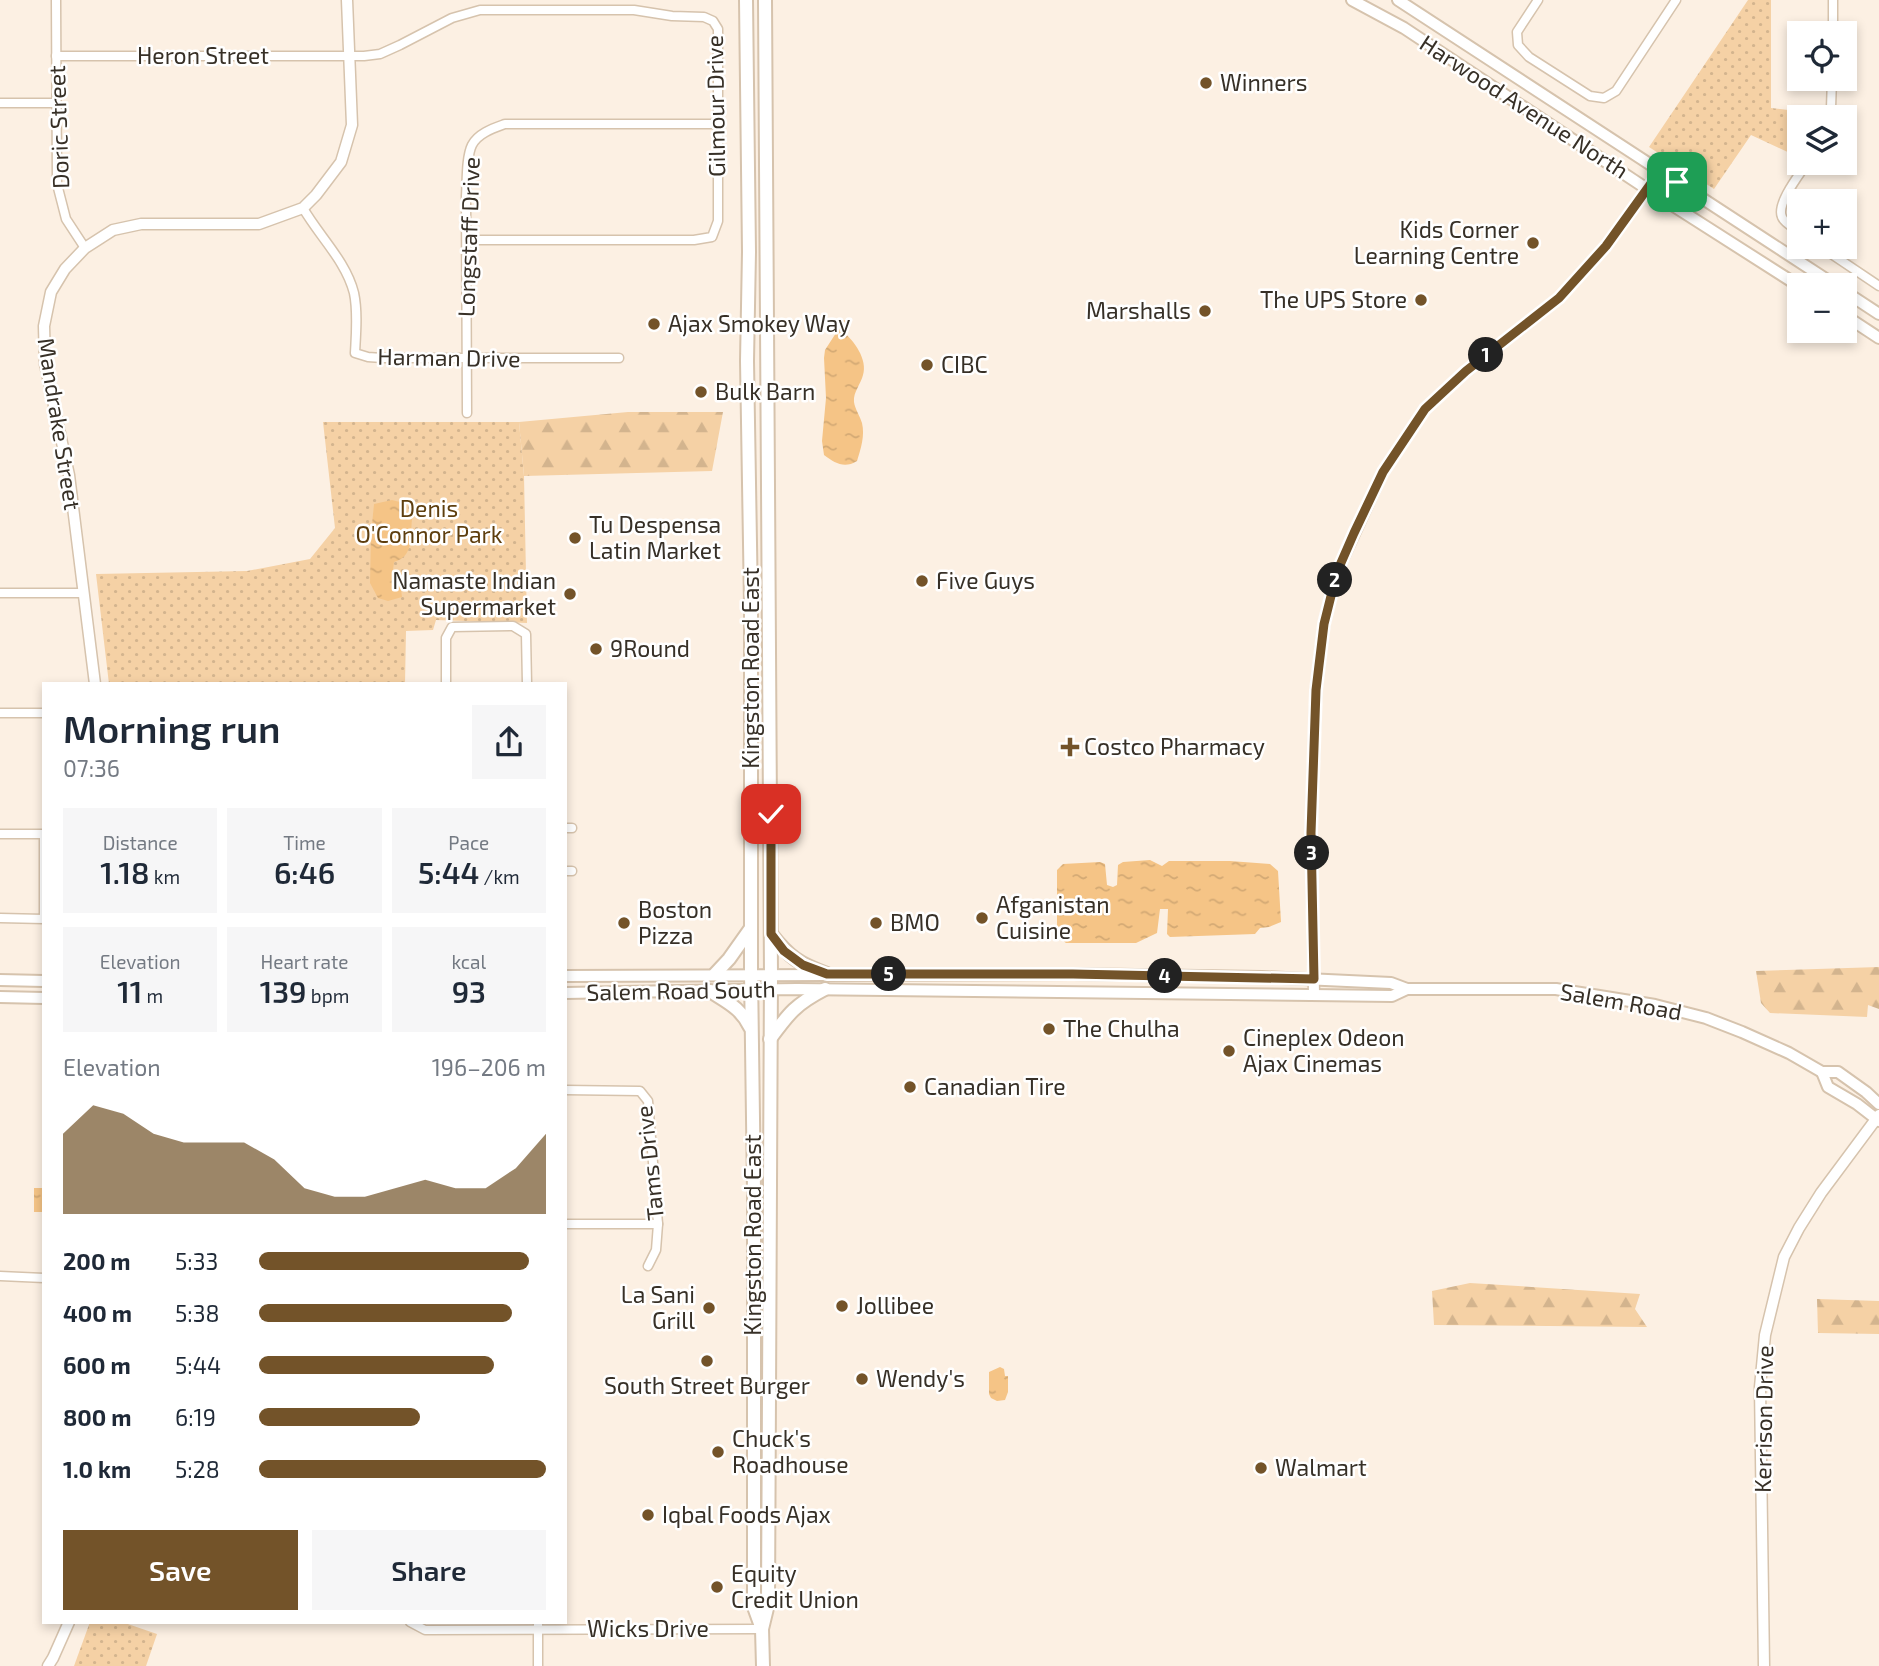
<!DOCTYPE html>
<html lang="en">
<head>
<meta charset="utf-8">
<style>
	body { margin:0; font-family:"Exo 2",sans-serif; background:#f6f6f7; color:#1f2937; height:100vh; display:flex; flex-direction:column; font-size:26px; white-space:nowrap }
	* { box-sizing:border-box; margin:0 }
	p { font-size:23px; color:#747a83 }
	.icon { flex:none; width:38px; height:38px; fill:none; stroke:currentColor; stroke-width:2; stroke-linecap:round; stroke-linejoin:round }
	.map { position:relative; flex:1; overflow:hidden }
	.side { position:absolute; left:42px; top:682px; width:525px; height:942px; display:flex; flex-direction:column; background:#fff; border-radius:0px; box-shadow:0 4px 10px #0003 }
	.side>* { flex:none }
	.controls { position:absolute; left:1787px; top:21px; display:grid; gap:14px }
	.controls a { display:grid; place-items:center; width:70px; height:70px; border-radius:0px; background:#fff; box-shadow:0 4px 10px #0003; font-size:35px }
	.pin { position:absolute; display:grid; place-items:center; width:60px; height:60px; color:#fff; margin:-30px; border-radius:14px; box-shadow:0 4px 10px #0006 }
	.km { position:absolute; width:35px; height:35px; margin:-18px; border-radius:50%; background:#222; color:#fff; font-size:19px; line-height:35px; text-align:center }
	.round { display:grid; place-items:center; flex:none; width:74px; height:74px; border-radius:0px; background:#f6f6f7 }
	.overview { display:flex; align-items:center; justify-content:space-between; height:119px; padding:0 21px }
	h1 { font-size:38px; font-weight:600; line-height:52px }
	.metrics { display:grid; grid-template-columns:repeat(3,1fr); gap:10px; height:119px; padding:7px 21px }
	.metrics div { display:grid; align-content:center; border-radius:0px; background:#f6f6f7; text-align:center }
	.metrics b { font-size:30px; font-weight:600 }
	.metrics small { font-size:19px; font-weight:400 }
	.metrics p { font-size:19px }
	.chart { height:196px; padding:14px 21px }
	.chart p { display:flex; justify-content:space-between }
	.chart svg { width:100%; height:126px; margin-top:7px; fill:#735329; opacity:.7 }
	.action { display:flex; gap:14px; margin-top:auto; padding:14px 21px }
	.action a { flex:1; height:80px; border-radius:0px; background:#735329; color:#fff; font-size:28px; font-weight:600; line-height:80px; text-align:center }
	.action a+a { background:#f6f6f7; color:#1f2937 }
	ul { padding:0 21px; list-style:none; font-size:23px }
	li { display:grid; grid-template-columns:112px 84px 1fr; align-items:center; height:52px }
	li i { height:18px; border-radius:9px; background:#735329 }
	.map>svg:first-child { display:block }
	.forest { fill:url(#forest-firs) }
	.park { fill:url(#park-dots) }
	.water { fill:url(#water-ripples) }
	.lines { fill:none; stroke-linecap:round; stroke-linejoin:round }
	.minor-casing { stroke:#d6c3ad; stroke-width:11 }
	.tertiary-casing { stroke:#d6c3ad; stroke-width:13 }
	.secondary-casing { stroke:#d6c3ad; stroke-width:14 }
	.primary-casing { stroke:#d6c3ad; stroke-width:16 }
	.minor { stroke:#fff; stroke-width:8 }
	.tertiary { stroke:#fff; stroke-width:10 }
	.secondary { stroke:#fff; stroke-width:10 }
	.primary { stroke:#fff; stroke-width:12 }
	.route-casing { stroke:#fff; stroke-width:14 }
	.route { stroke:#735329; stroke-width:9 }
	.poi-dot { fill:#735329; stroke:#fff; stroke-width:2.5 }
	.labels { text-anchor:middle; stroke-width:5; stroke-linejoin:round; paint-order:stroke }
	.street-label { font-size:23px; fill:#373027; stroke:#fff }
	.poi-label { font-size:23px; fill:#373027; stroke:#fff; text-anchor:start }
	.park-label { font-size:23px; fill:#5e3e0e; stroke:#fff }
</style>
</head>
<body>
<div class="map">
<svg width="1879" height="1666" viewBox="0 0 1879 1666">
	<defs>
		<pattern id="forest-firs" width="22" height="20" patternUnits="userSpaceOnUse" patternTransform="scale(1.75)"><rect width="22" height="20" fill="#f5d1a5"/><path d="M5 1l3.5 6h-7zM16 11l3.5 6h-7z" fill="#d3b48e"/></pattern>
		<pattern id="park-dots" width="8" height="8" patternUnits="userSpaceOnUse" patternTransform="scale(1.75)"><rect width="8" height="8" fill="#f5d1a5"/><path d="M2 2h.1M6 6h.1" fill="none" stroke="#d3b48e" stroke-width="1.8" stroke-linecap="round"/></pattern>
		<pattern id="water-ripples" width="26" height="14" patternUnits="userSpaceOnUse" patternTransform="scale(1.75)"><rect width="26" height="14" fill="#f5c486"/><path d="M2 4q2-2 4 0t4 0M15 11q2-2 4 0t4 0" fill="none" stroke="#d3a974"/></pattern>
	</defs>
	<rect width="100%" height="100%" fill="#fcf0e3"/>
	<g class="forest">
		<path d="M628,412H723L712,471L524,476L519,422Z"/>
		<path d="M1879,967V1009L1868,1005L1867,1017L1770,1013L1761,1003L1756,971Z"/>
		<path d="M1470,1283L1640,1294L1635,1309L1647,1327L1434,1325L1432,1291Z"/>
		<path d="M1817,1299L1879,1301V1334L1818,1333Z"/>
	</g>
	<g class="park">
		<path d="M1748,0H1771V108L1813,113L1812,117H1799V148L1794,155L1751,135L1714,189L1649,147Z"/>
		<path d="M323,422H519L524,476L527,623L436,620L433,630L406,631L405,684H109L96,574L247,571L310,559L335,528Z"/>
		<path d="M90,1622H122L157,1634L146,1666H74Z"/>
	</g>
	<g class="water">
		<path d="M844,320L847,322L843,332C854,340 868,360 863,375C861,384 853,392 854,402C855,409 860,416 862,423C865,436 861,448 857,461C844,469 835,463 824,455L822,441L826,398L824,358L825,350L836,333L833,330L831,323L833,321L838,327Z"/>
		<path d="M392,500L400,502L412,519C410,538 414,556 394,562L393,570L400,581L402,597L388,601L378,598L370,583L371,535L374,504Z"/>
		<path d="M1150,860L1162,866L1169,861H1230L1270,864L1278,871L1281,922L1269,927L1260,928L1255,934L1170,937L1167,934L1168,909H1160L1157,933L1136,943H1066L1057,936V870L1063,864L1100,862L1105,864L1107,885L1113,887L1117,885L1118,865L1123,862Z"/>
		<rect x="34" y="1188" width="10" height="24"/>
		<path d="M1000,1367L1004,1369L1005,1376H1008V1392L1005,1400L997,1401L991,1398L989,1394V1372Z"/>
	</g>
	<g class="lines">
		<defs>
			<g id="minor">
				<path d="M56,0L57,184L66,219L85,248"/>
				<path d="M1538,0L1517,32L1518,45L1529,57L1590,96L1604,98L1616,91L1676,0"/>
				<path d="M1833,33V0"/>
				<path d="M56,56H364L380,54L400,45L452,18L480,10H634L672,16L704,17L713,21L718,29V221L712,237L694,240H468"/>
				<path d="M0,103H56"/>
				<path d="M1828,117L1831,108L1832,79"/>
				<path d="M303,208C319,236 346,261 354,293C358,312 356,334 355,353L368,357L382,358H619"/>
				<path d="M1799,231C1793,227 1785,224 1782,217C1776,204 1799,175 1807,163"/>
				<path d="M1821,247L1879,286"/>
				<path d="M467,413L466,196C467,182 466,157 472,145C478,133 494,128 505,124H717"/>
				<path d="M0,593H84"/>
				<path d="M446,684V638L452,627L513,626L526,634L527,684"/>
				<path d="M0,713H44"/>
				<path d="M565,828H572"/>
				<path d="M0,834H44V919L0,918"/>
				<path d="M565,871H572"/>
				<path d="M565,1090L640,1091L648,1101L658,1224L656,1250L648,1266"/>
				<path d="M565,1224H658"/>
				<path d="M0,1276L44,1278"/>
				<path d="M410,1622L425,1630L762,1629"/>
				<path d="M538,1666V1622"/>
			</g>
			<g id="tertiary">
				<path d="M95,684L69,475L45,364L44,326L51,292L65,269L85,248L113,230L141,224H259L303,208L316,195L341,162L352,125L347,0"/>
				<path d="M1314,994L1311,833L1316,690L1324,624L1337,572L1383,472L1425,409L1466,371L1559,298L1606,246L1660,171"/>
				<path d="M48,1666L53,1658L69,1622"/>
				<path d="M1764,1666L1760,1387L1765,1335L1784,1257L1799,1228L1821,1193L1879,1115"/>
			</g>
			<g id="secondary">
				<path d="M1352,0L1404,28L1647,189L1799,286"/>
				<path d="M1398,0L1835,285"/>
				<path d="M1844,291L1879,314"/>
				<path d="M1844,315L1879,338"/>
				<path d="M565,976L1073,974L1262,977L1391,983L1407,989H1556L1655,1005L1706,1018L1742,1032L1789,1053L1822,1072H1838L1866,1092L1879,1104"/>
				<path d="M0,980L44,981"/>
				<path d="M565,993L797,989L1392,996L1407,989"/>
				<path d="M0,997L44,998"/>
				<path d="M1822,1072L1828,1087L1857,1104L1879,1121"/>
			</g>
			<g id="primary">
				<path d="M746,0L749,252L747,361L751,604V974L754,1190V1607L762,1629"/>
				<path d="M771,934C789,957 799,964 827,974"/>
				<path d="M715,974L729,959L751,928"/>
				<path d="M710,991C727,1002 741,1008 750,1027"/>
				<path d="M770,1039C789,1013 796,1004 825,989"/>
				<path d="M763,1666L762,1629L768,1604L771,974L765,0"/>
			</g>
		</defs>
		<use href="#minor" class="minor-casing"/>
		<use href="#tertiary" class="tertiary-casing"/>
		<use href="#secondary" class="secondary-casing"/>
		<use href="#primary" class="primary-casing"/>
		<use href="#minor" class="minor"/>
		<use href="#tertiary" class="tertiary"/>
		<use href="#secondary" class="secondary"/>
		<use href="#primary" class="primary"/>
	</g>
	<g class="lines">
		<defs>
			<path id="route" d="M771,814V934L784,951L803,965L827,974H1073L1314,979L1311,833L1316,690L1324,624L1337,572L1354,533L1383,472L1425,409L1466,371L1559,298L1606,246L1660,171L1677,182"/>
		</defs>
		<use href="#route" class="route-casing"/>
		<use href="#route" class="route"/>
	</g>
	<g class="poi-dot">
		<circle cx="1206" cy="83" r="7"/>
		<circle cx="1533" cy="243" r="7"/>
		<circle cx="1421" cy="300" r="7"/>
		<circle cx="1205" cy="311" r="7"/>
		<circle cx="654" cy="324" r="7"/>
		<circle cx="927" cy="365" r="7"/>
		<circle cx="701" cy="392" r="7"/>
		<circle cx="575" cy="538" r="7"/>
		<circle cx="922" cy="581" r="7"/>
		<circle cx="570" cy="594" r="7"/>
		<circle cx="596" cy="649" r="7"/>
		<path d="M1066.5 736.5h7v7h7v7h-7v7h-7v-7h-7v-7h7z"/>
		<circle cx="982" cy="918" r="7"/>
		<circle cx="624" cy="923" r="7"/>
		<circle cx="876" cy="923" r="7"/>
		<circle cx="1049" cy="1029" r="7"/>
		<circle cx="1229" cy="1051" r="7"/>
		<circle cx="910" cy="1087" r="7"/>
		<circle cx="842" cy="1306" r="7"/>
		<circle cx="709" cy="1308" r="7"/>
		<circle cx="707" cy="1361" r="7"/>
		<circle cx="862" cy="1379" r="7"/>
		<circle cx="718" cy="1452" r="7"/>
		<circle cx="1261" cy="1468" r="7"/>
		<circle cx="648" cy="1515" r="7"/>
		<circle cx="717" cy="1587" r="7"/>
	</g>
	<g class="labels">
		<g class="street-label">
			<text x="203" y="64">Heron Street</text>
			<text transform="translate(716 106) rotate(-91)" y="8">Gilmour Drive</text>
			<text transform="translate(1524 107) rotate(33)" y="8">Harwood Avenue North</text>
			<text transform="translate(59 127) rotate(-92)" y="8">Doric Street</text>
			<text transform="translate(469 237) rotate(-88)" y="8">Longstaff Drive</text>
			<text transform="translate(449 358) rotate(1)" y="8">Harman Drive</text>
			<text transform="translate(59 424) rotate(81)" y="8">Mandrake Street</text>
			<text transform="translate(751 668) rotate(-90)" y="8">Kingston Road East</text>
			<text transform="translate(681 991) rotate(-1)" y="8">Salem Road South</text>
			<text transform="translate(1621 1002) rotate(10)" y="8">Salem Road</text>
			<text transform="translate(650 1163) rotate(-96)" y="8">Tams Drive</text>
			<text transform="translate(753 1235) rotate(-90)" y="8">Kingston Road East</text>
			<text transform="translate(1764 1419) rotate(-89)" y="8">Kerrison Drive</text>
			<text x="648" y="1637">Wicks Drive</text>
		</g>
		<g class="poi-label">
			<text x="1220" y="91">Winners</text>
			<text x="1519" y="238" text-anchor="end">Kids Corner<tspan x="1519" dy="26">Learning Centre</tspan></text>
			<text x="1407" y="308" text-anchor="end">The UPS Store</text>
			<text x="1191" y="319" text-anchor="end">Marshalls</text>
			<text x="668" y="332">Ajax Smokey Way</text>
			<text x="941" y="373">CIBC</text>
			<text x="715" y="400">Bulk Barn</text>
			<text x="589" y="533">Tu Despensa<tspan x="589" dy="26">Latin Market</tspan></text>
			<text x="556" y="589" text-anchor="end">Namaste Indian<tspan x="556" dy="26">Supermarket</tspan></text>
			<text x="936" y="589">Five Guys</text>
			<text x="610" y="657">9Round</text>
			<text x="1084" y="755">Costco Pharmacy</text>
			<text x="996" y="913">Afganistan<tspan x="996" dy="26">Cuisine</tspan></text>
			<text x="638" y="918">Boston<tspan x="638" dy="26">Pizza</tspan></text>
			<text x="890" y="931">BMO</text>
			<text x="1063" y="1037">The Chulha</text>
			<text x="1243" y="1046">Cineplex Odeon<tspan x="1243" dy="26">Ajax Cinemas</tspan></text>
			<text x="924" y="1095">Canadian Tire</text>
			<text x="695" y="1303" text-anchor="end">La Sani<tspan x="695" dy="26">Grill</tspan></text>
			<text x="856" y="1314">Jollibee</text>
			<text x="876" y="1387">Wendy's</text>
			<text x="707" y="1394" text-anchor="middle">South Street Burger</text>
			<text x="732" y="1447">Chuck's<tspan x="732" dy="26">Roadhouse</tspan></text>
			<text x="1275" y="1476">Walmart</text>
			<text x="662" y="1523">Iqbal Foods Ajax</text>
			<text x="731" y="1582">Equity<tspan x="731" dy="26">Credit Union</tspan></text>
		</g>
		<g class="park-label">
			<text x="429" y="517">Denis<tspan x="429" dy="26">O'Connor Park</tspan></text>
		</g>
	</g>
</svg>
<div class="controls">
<a><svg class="icon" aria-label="locate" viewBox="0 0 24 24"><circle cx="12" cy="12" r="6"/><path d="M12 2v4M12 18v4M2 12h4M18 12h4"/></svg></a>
<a><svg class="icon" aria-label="layers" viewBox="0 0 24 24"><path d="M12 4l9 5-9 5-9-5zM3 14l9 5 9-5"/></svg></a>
<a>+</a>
<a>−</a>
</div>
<div class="pin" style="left:1677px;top:182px;background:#1e9e55"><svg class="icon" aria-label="arrive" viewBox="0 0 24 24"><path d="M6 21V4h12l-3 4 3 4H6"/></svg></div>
<div class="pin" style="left:771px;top:814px;background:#d93025"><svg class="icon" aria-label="check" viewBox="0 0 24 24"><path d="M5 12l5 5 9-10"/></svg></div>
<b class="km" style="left:1486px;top:355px">1</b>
<b class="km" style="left:1335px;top:580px">2</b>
<b class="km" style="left:1312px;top:853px">3</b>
<b class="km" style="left:1165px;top:976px">4</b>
<b class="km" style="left:889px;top:974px">5</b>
<section class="side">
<div class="overview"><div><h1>Morning run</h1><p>07:36</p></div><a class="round"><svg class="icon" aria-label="share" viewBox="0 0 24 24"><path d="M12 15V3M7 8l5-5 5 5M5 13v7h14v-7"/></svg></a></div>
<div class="metrics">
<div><p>Distance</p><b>1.18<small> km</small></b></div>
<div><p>Time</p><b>6:46</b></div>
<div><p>Pace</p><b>5:44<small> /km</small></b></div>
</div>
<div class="metrics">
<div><p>Elevation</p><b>11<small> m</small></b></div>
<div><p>Heart rate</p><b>139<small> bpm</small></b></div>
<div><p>kcal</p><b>93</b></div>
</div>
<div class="chart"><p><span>Elevation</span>196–206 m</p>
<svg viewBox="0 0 160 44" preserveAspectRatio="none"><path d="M0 44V16L10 6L20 9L30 16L40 19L50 19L60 19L70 25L80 35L90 38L100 38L110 35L120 32L130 35L140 35L150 28L160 16V44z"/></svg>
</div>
<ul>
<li><b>200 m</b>5:33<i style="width:94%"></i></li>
<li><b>400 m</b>5:38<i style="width:88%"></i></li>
<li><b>600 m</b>5:44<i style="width:82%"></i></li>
<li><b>800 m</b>6:19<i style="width:56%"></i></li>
<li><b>1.0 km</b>5:28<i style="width:100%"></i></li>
</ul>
<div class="action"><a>Save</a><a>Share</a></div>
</section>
</div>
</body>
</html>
